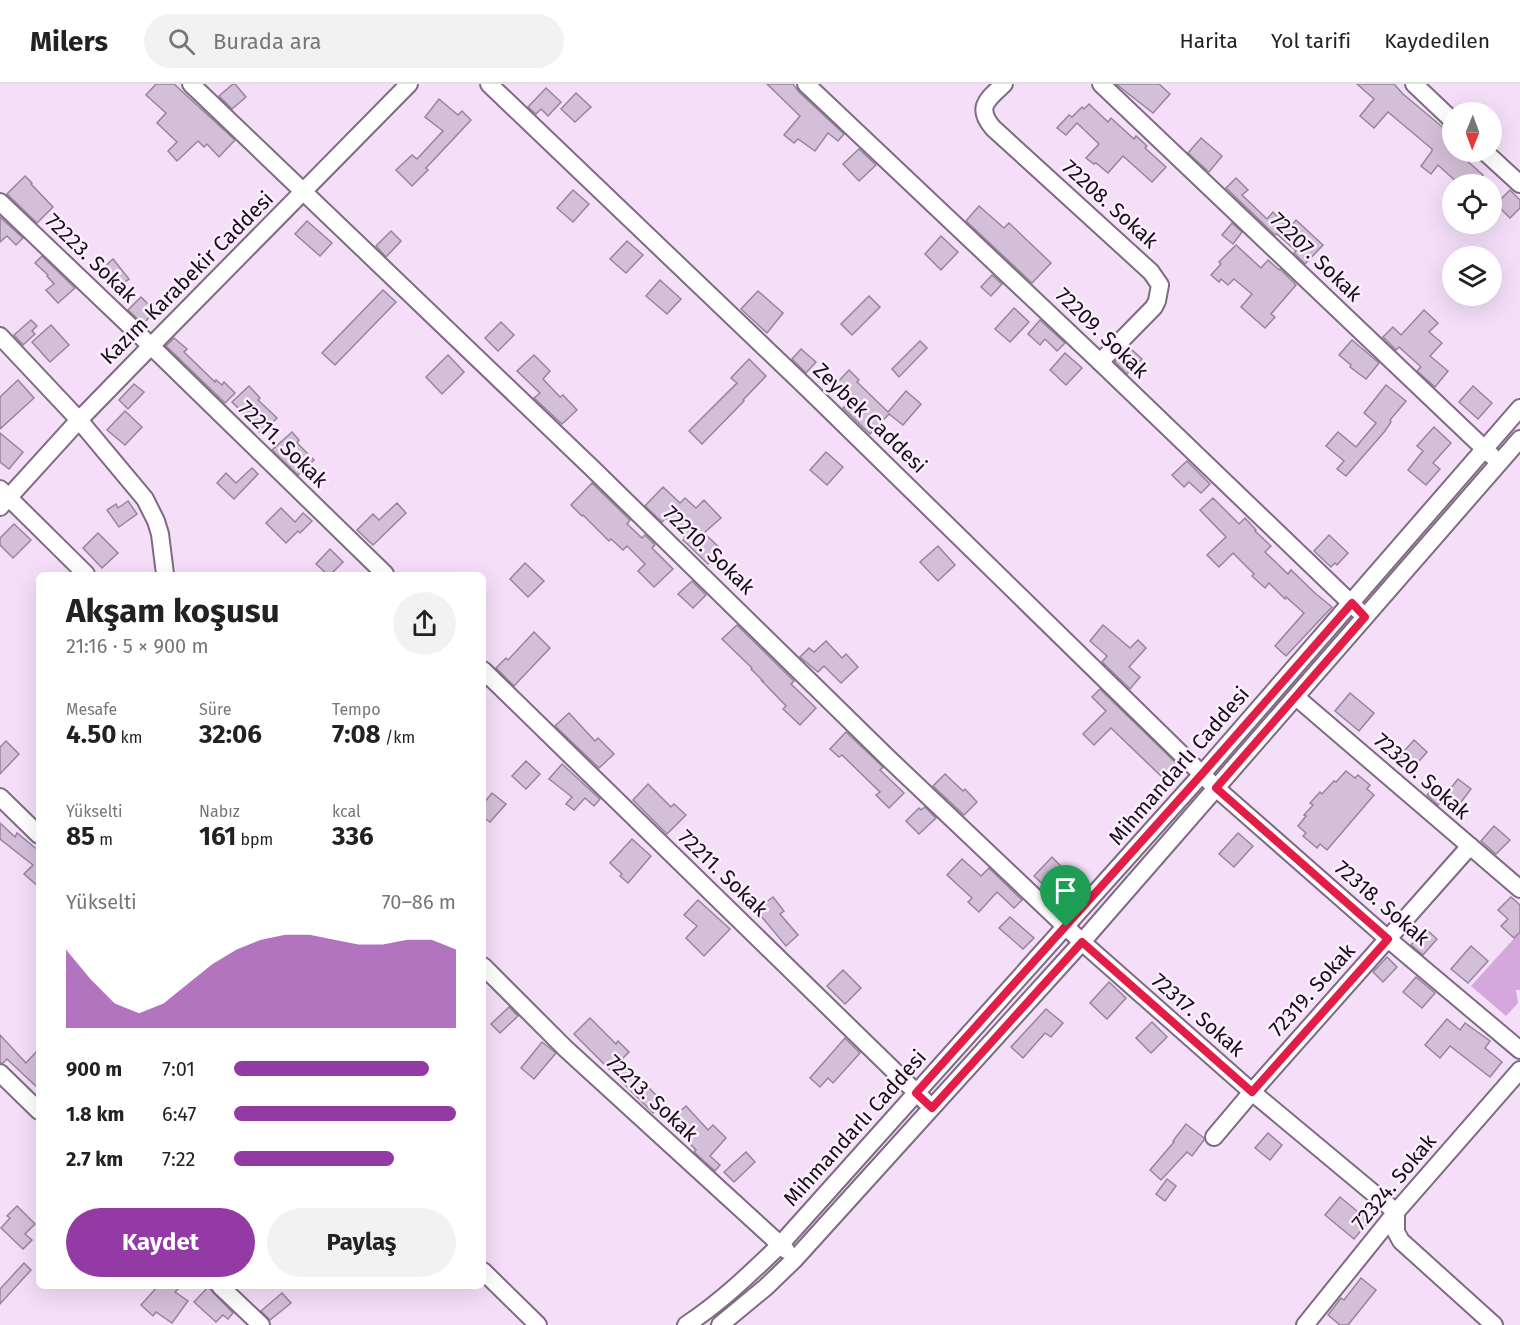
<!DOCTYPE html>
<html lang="tr">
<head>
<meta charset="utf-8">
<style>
	body { margin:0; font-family:"Fira Sans",sans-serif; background:#f2f2f2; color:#222; height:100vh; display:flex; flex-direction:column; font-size:22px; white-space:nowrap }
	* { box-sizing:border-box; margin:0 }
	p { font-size:20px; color:#767676 }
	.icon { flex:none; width:33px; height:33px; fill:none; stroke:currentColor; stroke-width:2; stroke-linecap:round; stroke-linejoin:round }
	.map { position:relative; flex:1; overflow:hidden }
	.details { position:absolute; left:36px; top:488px; width:450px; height:717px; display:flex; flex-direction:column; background:#fff; border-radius:9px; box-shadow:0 6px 24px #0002 }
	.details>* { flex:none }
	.needle { width:39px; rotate:181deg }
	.controls { position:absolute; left:1442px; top:18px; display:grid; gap:12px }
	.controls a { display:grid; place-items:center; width:60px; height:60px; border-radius:50%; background:#fff; box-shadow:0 6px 24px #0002; font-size:30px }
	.pin { position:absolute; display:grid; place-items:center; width:51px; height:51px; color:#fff; margin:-62px -26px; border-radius:50% 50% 50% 0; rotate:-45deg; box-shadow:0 0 6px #0007 }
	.pin .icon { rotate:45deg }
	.round { display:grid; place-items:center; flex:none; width:63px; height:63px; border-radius:32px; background:#f2f2f2 }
	.head { display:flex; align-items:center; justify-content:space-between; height:102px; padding:0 30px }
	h1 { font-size:33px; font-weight:700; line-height:45px }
	.figures { display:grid; grid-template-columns:repeat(3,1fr); gap:9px; height:102px; padding:6px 30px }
	.figures div { display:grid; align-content:center }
	.figures b { font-size:26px; font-weight:700 }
	.figures small { font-size:16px; font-weight:400 }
	.figures p { font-size:16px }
	.chart { height:168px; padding:12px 30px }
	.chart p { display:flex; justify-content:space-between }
	.chart svg { width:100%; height:108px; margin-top:6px; fill:#933aa5; opacity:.7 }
	.cta { display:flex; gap:12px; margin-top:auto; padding:12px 30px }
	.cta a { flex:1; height:69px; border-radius:36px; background:#933aa5; color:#fff; font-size:24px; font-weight:700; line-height:69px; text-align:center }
	.cta a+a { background:#f2f2f2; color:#222 }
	ul { padding:0 30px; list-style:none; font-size:20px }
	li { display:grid; grid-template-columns:96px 72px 1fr; align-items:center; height:45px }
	li i { height:15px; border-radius:8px; background:#933aa5 }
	header { display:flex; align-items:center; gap:36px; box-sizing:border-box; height:84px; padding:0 30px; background:#fff; border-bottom:2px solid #e0e0e0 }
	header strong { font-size:28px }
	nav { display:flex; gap:33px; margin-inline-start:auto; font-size:21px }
	.search { width:420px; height:54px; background:#f2f2f2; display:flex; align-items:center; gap:15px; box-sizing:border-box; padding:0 21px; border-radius:33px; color:#767676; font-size:22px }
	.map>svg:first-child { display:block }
	.green { fill:#d4a7dd }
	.building { fill:#d4bfd8; stroke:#98849c; stroke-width:1.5 }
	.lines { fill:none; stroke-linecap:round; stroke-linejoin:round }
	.minor-casing { stroke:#7e6b82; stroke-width:20 }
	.minor { stroke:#fff; stroke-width:16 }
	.route-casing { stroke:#fff; stroke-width:12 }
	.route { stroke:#e11d48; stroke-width:8 }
	.labels { text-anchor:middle; stroke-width:5; stroke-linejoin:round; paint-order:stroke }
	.street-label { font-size:21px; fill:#160e17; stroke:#fceefe }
</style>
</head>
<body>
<header>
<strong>Milers</strong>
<div class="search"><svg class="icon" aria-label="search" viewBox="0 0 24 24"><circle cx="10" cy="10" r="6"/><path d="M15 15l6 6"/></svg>Burada ara</div>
<nav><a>Harita</a><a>Yol tarifi</a><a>Kaydedilen</a></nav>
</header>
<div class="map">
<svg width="1520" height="1241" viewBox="0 0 1520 1241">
	<rect width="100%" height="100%" fill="#f4def8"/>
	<path class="green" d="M1520,848V906H1516L1518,919L1506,932L1471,902Z"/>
	<g class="building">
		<path d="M156,0H174L235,56L219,73L207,60L204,63L198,57L177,77L168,67L177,58L157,39L166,29L146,11Z"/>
		<path d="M233,0H235L246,13L232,25L219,12Z"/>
		<path d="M767,0H793L799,8L844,50L838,57L828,49L815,67L798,55L794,59L784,51L800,32Z"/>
		<path d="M1116,0H1159L1170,10L1153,29Z"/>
		<path d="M1357,0H1394L1403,10L1452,51V68H1457L1483,91L1474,100H1459L1438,81L1431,90L1421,82L1432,67V65L1388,28L1374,44L1360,32L1374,15Z"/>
		<path d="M546,4L561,18L548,32L541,25L536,30L528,23Z"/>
		<path d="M576,9L591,23L575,38L561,25Z"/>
		<path d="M439,15L458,31L462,27L471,36L426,84L428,86L412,102L396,86L412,71L417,75L443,47L425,33Z"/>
		<path d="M1089,20L1108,38L1111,34L1134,55L1136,52L1147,62L1145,64L1166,83L1152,98L1123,72L1108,89L1096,79L1094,80L1086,74L1099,60L1077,39L1066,51L1057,44L1069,31L1072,33L1082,23L1084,25Z"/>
		<path d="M1201,54L1222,72L1209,88L1188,69Z"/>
		<path d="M859,65L876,81L859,97L843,80Z"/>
		<path d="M25,92L32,99L31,100L53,123L37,139L7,110Z"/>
		<path d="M1236,94L1248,106L1242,111L1267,135L1273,128L1289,144L1296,136L1323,161L1305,180L1294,169L1296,167L1277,150L1275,151L1226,104Z"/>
		<path d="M573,106L589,120L573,138L557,124Z"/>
		<path d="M1510,106L1520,116V124L1510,134L1496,120Z"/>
		<path d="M979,122L1004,144L1009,139L1051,179L1032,199L966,137Z"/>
		<path d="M0,133L23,154L16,161L7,152L0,158Z"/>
		<path d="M307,137L332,159L320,172L295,150Z"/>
		<path d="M1232,139L1242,148L1233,160L1222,151Z"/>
		<path d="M391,147L401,157L386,173L376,162Z"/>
		<path d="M941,152L958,168L941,186L925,170Z"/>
		<path d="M627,157L643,171L626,189L610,175Z"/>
		<path d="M1236,161L1261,184L1268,176L1279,186L1280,185L1296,201L1271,230L1275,233L1265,244L1241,223L1252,210L1234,195L1228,201L1221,195L1219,198L1211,191L1221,180L1219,178Z"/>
		<path d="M42,172L75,204L58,219L46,206L54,200L47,192L48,191L35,179Z"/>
		<path d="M113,175L129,195L113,207L98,188Z"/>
		<path d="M992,191L1002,200L991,212L981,203Z"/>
		<path d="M660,196L681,215L667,230L646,212Z"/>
		<path d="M383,206L396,218L335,281L322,269Z"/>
		<path d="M758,207L783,229L767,249L741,225Z"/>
		<path d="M869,212L880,223L852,251L841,240Z"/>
		<path d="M141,213L155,227L143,240L128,226Z"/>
		<path d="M1014,224L1029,238L1010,258L995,245Z"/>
		<path d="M1424,226L1438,239L1429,248L1442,259L1430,272L1448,287L1435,303L1417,287L1421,283L1399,263L1396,266L1383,253L1393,243L1401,251Z"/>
		<path d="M31,236L37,242L32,247L35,250L23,261L14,251Z"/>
		<path d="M1040,236L1065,259L1057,267L1045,255L1040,261L1028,250Z"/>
		<path d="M501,238L514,251L498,267L485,254Z"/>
		<path d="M51,241L69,261L50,278L32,258Z"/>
		<path d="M174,254L187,265L184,268L215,298L216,296L222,301L224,298L235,309L225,319L166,262Z"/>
		<path d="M1352,256L1379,279L1366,295L1350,283L1351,281L1339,271Z"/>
		<path d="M920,257L927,264L899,293L892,285Z"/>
		<path d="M1129,263L1142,275L1127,290L1115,278Z"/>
		<path d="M801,265L816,278L806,289L792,275Z"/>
		<path d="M1065,269L1082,284L1066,301L1050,286Z"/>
		<path d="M448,271L464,288L442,310L426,293Z"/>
		<path d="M534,271L550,287L543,295L560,313L563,311L577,326L562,340L534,314L540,309L517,287Z"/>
		<path d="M749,275L766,292L743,316L744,317L702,360L689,347L737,299L731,294Z"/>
		<path d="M849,286L859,296L857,298L888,328L906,307L921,320L903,341L889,330L870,350L843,324L850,318L833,303Z"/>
		<path d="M18,296L34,314L0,345V313Z"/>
		<path d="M134,300L144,308L128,325L119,316Z"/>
		<path d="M1386,301L1406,317L1390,336L1391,338L1385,347L1346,392L1337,385L1344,377L1326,362L1338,348L1356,363L1376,339L1364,329Z"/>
		<path d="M249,302L260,314L258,316L277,334L261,350L246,335L248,334L232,318Z"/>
		<path d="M1473,302L1492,319L1478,335L1459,318Z"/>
		<path d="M125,327L142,343L125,361L107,346Z"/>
		<path d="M1434,343L1451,359L1433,379L1440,385L1426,401L1408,386L1423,367L1417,362Z"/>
		<path d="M292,348L299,356L297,359L314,376L298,391L272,366Z"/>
		<path d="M0,349L23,368L9,385L0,378Z"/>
		<path d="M826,368L843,383L827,401L810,386Z"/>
		<path d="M1187,377L1210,400L1201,409L1189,398L1184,403L1172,391Z"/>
		<path d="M252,384L258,390L234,415L217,399L226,389L236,399Z"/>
		<path d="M592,399L630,436L627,440L642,454L645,451L655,461L652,464L673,485L654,503L638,487L645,480L627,462L623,466L611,455L609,457L583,431L582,432L571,421Z"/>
		<path d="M663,403L680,419L685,414L696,424L704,416L721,434L704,449L722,466L708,480L683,456L685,454L666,434L662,438L645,422Z"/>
		<path d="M1213,414L1239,440L1245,434L1256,446L1255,447L1271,462L1265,468L1288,490L1291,486L1316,510L1332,523L1286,572L1275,562L1304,529L1286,513L1285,515L1269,499L1265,504L1252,492L1254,490L1233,469L1219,483L1207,471L1226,453L1200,426Z"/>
		<path d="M128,417L137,430L119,443L107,426L116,420L118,424Z"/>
		<path d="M397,419L406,429L373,461L357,446L373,430L379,436Z"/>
		<path d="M281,424L295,438L303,429L312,437L300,449L298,447L286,459L266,439Z"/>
		<path d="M14,440L31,456L13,474L0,461V454Z"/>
		<path d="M98,449L118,469L102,484L83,464Z"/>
		<path d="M1329,451L1348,469L1337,481L1335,479L1331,483L1314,467Z"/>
		<path d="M938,462L955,481L938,497L920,478Z"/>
		<path d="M330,465L343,478L331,490H327L316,480Z"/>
		<path d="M525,479L544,497L528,513L510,495Z"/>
		<path d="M692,497L706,511L693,524L678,510Z"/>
		<path d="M737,541L794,597L791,600L816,624L800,641L783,625L786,622L762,597H763L751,585L752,584L722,555Z"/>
		<path d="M1103,541L1130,564L1138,556L1146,564L1129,583L1140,593L1130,605L1102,578L1107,572L1090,557Z"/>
		<path d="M534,548L550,564L514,602L496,584L506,574L508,576Z"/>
		<path d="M826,557L842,574L846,570L858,583L841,599L824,582L818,588L800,573L809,564L814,568Z"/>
		<path d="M1100,605L1176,679L1162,693L1111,644L1094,661L1083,650L1106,627L1092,613Z"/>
		<path d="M1350,609L1374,629L1359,647L1335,627Z"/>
		<path d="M569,629L595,657L598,654L614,670L599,684L555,642Z"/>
		<path d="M846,648L883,683L880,686L904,709L889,724L876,711L880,708L842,671L839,673L830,665Z"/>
		<path d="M1414,656L1427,668L1413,684L1399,673Z"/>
		<path d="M6,657L19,670L0,690V663Z"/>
		<path d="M526,677L540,690L526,705L512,692Z"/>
		<path d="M562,680L600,715L594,722L585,714L574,726L566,720L572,713L549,695Z"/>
		<path d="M1346,687L1355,694L1358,691L1370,701L1367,705L1374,711L1327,766L1320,760L1317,764L1303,752L1306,749L1298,742L1306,732L1304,731L1313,721L1310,719L1320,708L1322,710L1334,697L1336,698Z"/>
		<path d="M945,690L963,707L965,705L977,718L964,731L933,702Z"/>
		<path d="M1458,695L1471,705L1455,726L1442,716L1438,721L1427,711L1436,701L1447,709Z"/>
		<path d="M648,700L671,723L674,720L686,731L667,750L633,716Z"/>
		<path d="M492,709L506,720L490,738L483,733V720Z"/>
		<path d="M925,723L936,734L919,750L906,737L919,724L921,726Z"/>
		<path d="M0,739L15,753L17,749L39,767V803L24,790L33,781L0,755Z"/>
		<path d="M1494,742L1510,756L1496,770L1481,757Z"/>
		<path d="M1238,749L1253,762L1234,783L1219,770Z"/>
		<path d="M632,755L651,772L628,799L620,792L622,790L610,779Z"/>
		<path d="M1052,773L1084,806L1068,824L1034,792Z"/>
		<path d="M962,775L981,792L989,784L1022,816L1014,824L997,808L979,828L968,818L972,814L947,791Z"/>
		<path d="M773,813L784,827L780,830L798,851L786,862L756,826Z"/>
		<path d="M1511,813L1520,821V848L1514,854L1501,842L1508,835L1498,826Z"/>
		<path d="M698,816L730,845L704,872L686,854L697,842L684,831Z"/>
		<path d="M1010,833L1034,854L1023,865L999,844Z"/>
		<path d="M1426,845L1437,855L1423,871L1411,861Z"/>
		<path d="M1471,862L1488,877L1468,899L1451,885Z"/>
		<path d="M1387,873L1397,883L1383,898L1373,888Z"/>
		<path d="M843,886L861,904L845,920L827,902Z"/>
		<path d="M1416,893L1435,909L1422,924L1403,908Z"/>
		<path d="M1109,898L1126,914L1107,935L1090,919Z"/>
		<path d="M509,923L518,932L500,949L491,940Z"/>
		<path d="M1046,925L1063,939L1051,953L1045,949L1023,974L1011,963Z"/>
		<path d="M590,934L616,960L618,957L629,968L621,976L663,1018L653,1029L574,950Z"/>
		<path d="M1447,935L1460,946L1465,939L1490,957L1485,964L1502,978L1490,993L1450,962L1440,974L1425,961Z"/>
		<path d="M1152,938L1167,953L1151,969L1136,954Z"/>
		<path d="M0,951L26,979L39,965V1005L7,975L3,979H0Z"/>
		<path d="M845,954L860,969L833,999L828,994L820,1003L810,994Z"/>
		<path d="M542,958L556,969L534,995L521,984Z"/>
		<path d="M686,1022L708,1046L713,1041L726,1054L710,1072L720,1081L715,1087L694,1068L696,1066L669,1037Z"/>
		<path d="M1186,1040L1204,1054V1056L1192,1072L1187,1068L1161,1096L1150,1086L1174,1058L1173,1057Z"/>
		<path d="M1268,1049L1282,1061L1270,1076L1255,1064Z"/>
		<path d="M746,1068L755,1078L734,1098L724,1088Z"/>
		<path d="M1167,1095L1176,1102L1165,1117L1156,1110Z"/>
		<path d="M1340,1113L1369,1137L1354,1155L1325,1131Z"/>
		<path d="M17,1122L35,1140L25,1150L32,1156L23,1165L1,1144L10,1134L7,1132Z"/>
		<path d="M24,1179L31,1186L0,1220V1205Z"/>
		<path d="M1361,1194L1376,1206L1348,1241H1340L1328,1231L1341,1214L1344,1216Z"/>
		<path d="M158,1202H181L175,1208L188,1217L172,1239L156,1228L153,1232L141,1221Z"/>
		<path d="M208,1203L233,1229L228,1235L223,1231L216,1238L194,1218Z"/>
		<path d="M282,1209L291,1219L270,1236L261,1227Z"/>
	</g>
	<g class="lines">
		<defs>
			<g id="minor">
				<path d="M191,0L594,386L887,673L1082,858L1252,1008L1396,1128V1148L1401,1157L1494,1241"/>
				<path d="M489,0L808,305L1216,704L1388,855L1520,966"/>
				<path d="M806,0L1100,278L1359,527"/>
				<path d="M1004,0C988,15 975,23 993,44L1151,188L1160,201L1157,217L1154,223L1100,278"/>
				<path d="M1101,0L1492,372"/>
				<path d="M1414,0L1452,36"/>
				<path d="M1485,68L1520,100"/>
				<path d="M0,118L151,262L385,490"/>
				<path d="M0,252L79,336L145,415L156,437L160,450L165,490"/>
				<path d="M0,405L86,490"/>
				<path d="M0,423L79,336L151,262L409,0"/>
				<path d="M483,586L925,1017"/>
				<path d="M1296,613L1520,805"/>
				<path d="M0,713L39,751"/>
				<path d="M483,882L566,965L786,1166"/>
				<path d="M0,989L39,1027"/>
				<path d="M1214,1053L1252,1008L1470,762"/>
				<path d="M483,1187L538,1241"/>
				<path d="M220,1202L261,1241"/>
				<path d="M686,1241C721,1218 750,1190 780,1161L1202,690L1520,324"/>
				<path d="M720,1241L766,1203L795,1175L1082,858L1520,355"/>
				<path d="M1305,1241L1396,1128L1520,986"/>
			</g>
		</defs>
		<use href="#minor" class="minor-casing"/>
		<use href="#minor" class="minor"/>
	</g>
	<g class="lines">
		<defs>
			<path id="route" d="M1352,519L1365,533L1216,704L1388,855L1252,1008L1082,858L932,1024L916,1009L1202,690Z"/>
		</defs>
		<use href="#route" class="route-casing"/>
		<use href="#route" class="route"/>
	</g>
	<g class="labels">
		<g class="street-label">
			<text transform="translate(1110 120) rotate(42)" y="7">72208. Sokak</text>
			<text transform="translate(1316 173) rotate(44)" y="7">72207. Sokak</text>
			<text transform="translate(91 174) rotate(44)" y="7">72223. Sokak</text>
			<text transform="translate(187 194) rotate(-45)" y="7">Kazım Karabekir Caddesi</text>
			<text transform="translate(1102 249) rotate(44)" y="7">72209. Sokak</text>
			<text transform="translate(870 334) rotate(44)" y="7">Zeybek Caddesi</text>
			<text transform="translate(283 360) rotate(44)" y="7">72211. Sokak</text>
			<text transform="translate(709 466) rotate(44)" y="7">72210. Sokak</text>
			<text transform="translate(1179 682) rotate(-49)" y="7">Mihmandarlı Caddesi</text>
			<text transform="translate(1422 692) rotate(41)" y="7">72320. Sokak</text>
			<text transform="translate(723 789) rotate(44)" y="7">72211. Sokak</text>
			<text transform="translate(1382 819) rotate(41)" y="7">72318. Sokak</text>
			<text transform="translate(1312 906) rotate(-48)" y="7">72319. Sokak</text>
			<text transform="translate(1198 931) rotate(41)" y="7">72317. Sokak</text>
			<text transform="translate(652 1014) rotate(43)" y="7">72213. Sokak</text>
			<text transform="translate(855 1044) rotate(-48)" y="7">Mihmandarlı Caddesi</text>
			<text transform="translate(1394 1098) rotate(-50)" y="7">72324. Sokak</text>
		</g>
	</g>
</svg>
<div class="controls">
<a><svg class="needle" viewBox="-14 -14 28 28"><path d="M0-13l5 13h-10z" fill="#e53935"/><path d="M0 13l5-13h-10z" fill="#767676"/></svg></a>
<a><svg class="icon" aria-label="locate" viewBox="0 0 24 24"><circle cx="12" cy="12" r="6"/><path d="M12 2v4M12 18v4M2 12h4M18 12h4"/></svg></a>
<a><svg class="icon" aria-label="layers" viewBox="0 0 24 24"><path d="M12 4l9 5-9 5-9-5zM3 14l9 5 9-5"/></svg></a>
</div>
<div class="pin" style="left:1066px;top:843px;background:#1e9e55"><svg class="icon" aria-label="arrive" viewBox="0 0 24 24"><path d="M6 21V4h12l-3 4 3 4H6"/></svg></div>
<section class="details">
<div class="head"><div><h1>Akşam koşusu</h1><p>21:16 · 5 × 900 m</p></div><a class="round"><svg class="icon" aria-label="share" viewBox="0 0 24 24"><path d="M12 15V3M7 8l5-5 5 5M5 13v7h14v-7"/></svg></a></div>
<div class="figures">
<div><p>Mesafe</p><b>4.50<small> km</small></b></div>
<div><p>Süre</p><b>32:06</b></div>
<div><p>Tempo</p><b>7:08<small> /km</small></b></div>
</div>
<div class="figures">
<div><p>Yükselti</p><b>85<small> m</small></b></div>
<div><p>Nabız</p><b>161<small> bpm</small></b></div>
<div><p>kcal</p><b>336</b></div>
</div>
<div class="chart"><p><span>Yükselti</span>70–86 m</p>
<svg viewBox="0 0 160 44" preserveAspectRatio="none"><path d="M0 44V12L10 24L20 34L30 38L40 34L50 26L60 18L70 12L80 8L90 6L100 6L110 8L120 10L130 10L140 8L150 8L160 12V44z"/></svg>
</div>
<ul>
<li><b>900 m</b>7:01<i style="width:88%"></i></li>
<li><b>1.8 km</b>6:47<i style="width:100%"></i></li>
<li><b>2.7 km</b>7:22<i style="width:72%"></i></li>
</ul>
<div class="cta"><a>Kaydet</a><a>Paylaş</a></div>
</section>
</div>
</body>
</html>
